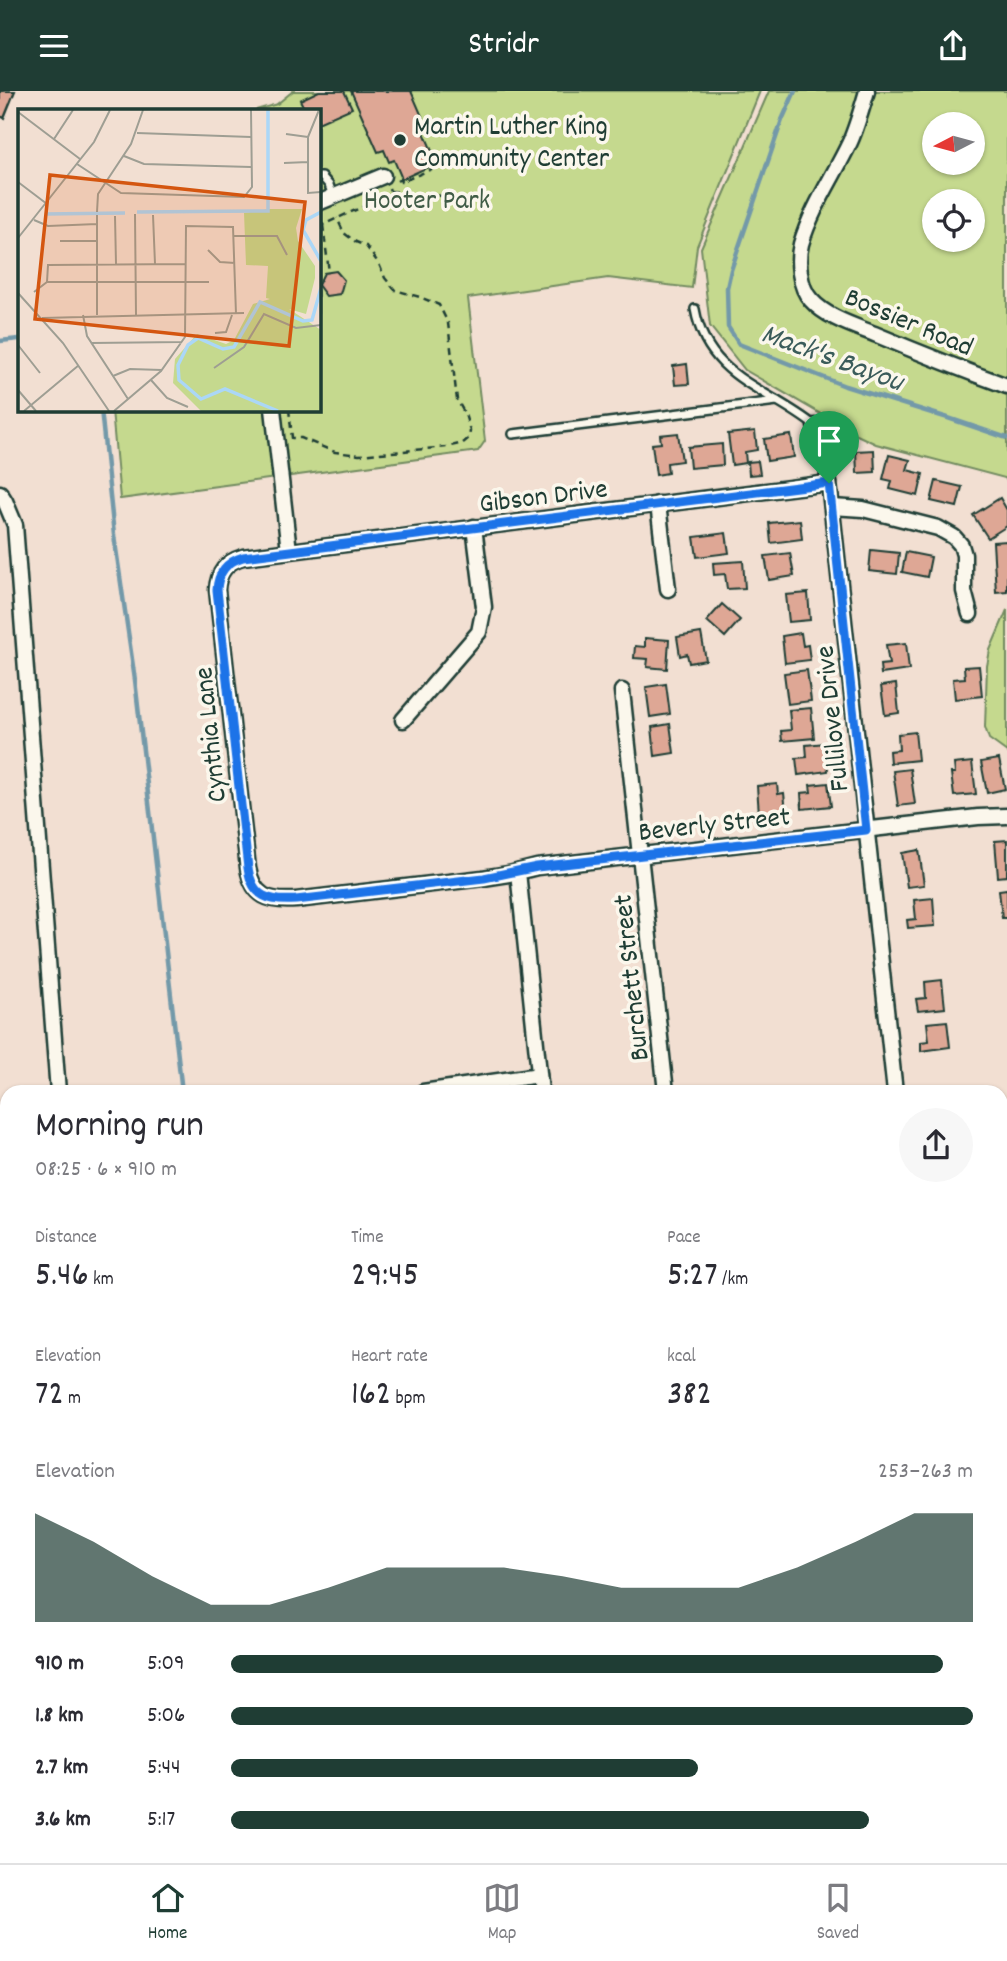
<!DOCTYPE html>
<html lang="en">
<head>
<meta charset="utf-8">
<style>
	body { margin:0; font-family:Dekko,sans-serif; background:#f7f7f7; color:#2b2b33; height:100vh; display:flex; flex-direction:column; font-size:26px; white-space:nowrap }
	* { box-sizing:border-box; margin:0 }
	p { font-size:23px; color:#7c7c81 }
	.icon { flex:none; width:38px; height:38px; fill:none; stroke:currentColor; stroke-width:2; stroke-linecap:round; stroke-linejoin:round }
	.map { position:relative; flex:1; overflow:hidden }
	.details { position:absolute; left:0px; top:994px; width:1008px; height:779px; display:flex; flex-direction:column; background:#fff; border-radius:21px 21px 0 0; box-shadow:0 2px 5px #0004 }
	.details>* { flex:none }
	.needle { width:46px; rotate:264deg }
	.buttons { position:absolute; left:922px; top:21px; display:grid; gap:14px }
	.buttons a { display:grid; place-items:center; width:63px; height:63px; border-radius:50%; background:#fff; box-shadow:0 2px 5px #0004; font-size:35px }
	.pin { position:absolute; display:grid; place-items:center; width:60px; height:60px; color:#fff; margin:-72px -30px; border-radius:50% 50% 50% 0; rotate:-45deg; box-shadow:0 0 7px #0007 }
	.pin .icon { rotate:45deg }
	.round { display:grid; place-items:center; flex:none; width:74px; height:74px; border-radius:37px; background:#f7f7f7 }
	.summary { display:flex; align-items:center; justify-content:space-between; height:119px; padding:0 35px }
	h1 { font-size:38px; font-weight:600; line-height:52px }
	.metrics { display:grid; grid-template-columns:repeat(3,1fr); gap:10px; height:119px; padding:7px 35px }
	.metrics div { display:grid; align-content:center }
	.metrics b { font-size:35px; font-weight:600 }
	.metrics small { font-size:19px; font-weight:400 }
	.metrics p { font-size:19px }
	.chart { height:196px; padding:14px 35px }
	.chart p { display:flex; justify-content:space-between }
	.chart svg { width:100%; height:126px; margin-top:7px; fill:#1f3d34; opacity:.7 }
	ul { padding:0 35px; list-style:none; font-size:23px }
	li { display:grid; grid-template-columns:112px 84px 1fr; align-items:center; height:52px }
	li i { height:18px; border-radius:9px; background:#1f3d34 }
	header { display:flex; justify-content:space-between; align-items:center; height:91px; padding:0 35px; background:#1f3d34; color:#fff; font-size:32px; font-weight:600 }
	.tab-bar { display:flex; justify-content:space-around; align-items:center; height:98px; border-top:2px solid #e1e1e2; background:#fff; font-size:19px; color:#7c7c81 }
	.tab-bar a { display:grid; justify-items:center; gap:4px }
	.tab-bar .active { color:#1f3d34 }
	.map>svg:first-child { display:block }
	.built { fill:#eccec0 }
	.green { fill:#c5d98e; stroke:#728b61; stroke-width:2; fill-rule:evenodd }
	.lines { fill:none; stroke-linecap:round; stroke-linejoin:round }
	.stream { stroke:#7399a9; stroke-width:4.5 }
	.building { fill:#dea795; stroke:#1f3d34; stroke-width:2 }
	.lane-casing { stroke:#1f3d34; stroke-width:12 }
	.street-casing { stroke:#1f3d34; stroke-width:19 }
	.secondary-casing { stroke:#1f3d34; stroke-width:24 }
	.primary-casing { stroke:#1f3d34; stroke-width:26 }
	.path { stroke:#1f3d34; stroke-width:2.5; stroke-dasharray:7 5; stroke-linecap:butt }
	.lane { stroke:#fbf7ec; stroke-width:7 }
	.street { stroke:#fbf7ec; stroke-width:14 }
	.secondary { stroke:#fbf7ec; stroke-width:19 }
	.primary { stroke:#fbf7ec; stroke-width:21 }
	.rail { stroke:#1f3d34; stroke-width:4.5; stroke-dasharray:10 5; stroke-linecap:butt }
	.route-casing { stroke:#fff; stroke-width:14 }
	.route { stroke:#1a73e8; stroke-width:9 }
	.poi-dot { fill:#1f3d34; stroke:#fbf7ec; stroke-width:2.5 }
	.labels { text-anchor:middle; stroke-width:7; stroke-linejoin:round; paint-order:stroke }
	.poi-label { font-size:28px; fill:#1f3d34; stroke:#fbf7ec; text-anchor:start }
	.park-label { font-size:28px; fill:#405c46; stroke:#fbf7ec }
	.street-label { font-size:28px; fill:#1f3d34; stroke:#fbf7ec }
	.water-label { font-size:30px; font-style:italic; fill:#3b5c5b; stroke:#fbf7ec }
	.inset-river { fill:none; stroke:#abd7f7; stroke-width:3.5 }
	.inset-road { fill:none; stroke:#9e9e93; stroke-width:2 }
	.view { fill:#d45610; fill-opacity:0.15; stroke:#d45610; stroke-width:3.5 }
	.inset-edge { fill:none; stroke:#1f3d34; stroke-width:3.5 }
</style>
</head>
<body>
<header><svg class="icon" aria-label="menu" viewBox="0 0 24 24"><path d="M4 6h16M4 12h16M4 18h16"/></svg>Stridr<svg class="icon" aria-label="share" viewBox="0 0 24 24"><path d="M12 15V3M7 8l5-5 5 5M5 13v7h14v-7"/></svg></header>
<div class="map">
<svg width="1007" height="1772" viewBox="0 0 1007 1772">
	<rect width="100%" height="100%" fill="#f2dfd2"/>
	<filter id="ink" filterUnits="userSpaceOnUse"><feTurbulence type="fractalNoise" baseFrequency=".0143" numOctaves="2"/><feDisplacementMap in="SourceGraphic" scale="14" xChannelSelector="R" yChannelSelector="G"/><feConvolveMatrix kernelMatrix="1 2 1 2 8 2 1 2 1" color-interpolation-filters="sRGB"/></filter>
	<g filter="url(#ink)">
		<path class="built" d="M0,1690L7,1694V1766H98L94,1772H0Z"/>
		<g class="green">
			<path d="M293,0H760L697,155L692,197L608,187L468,207L485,350L478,360L120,408L112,319L318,318V19H256L277,13Z"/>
			<path d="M769,0H1007V390L1005,387L876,353L857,344L745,279L710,235L701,157ZM934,33H973V72H934ZM934,110H973V149H934Z"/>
			<path d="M1007,519V661L989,648L985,636L987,575L990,559Z"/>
		</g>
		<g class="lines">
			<g class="stream">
				<path d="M795,0L782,29L731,179L727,197L728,236L739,253L845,295L948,327L1007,347"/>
				<path d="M0,250L19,248"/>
				<path d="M101,318L114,444L135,589L182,1001"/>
				<path d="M274,1766L275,1772"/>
			</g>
		</g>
		<g class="building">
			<path d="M0,0H15L4,27L0,25Z"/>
			<path d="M319,0H344L352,17L318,32V19H305L300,9Z"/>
			<path d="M351,0H411L427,37L423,39L437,72L402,88L394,69L389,71L384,59L378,61Z"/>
			<path d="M336,180L344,189L340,203L326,205L318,194L324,182Z"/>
			<path d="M687,273L689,293L675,294L673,275Z"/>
			<path d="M755,340L757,359L745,361L746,372L732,374L728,343Z"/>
			<path d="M678,342L682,370L667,372L668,382L656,384L652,353L661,352L660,344Z"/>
			<path d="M791,344L794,366L767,370L764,348Z"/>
			<path d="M722,353L723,374L690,377L688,356Z"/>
			<path d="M874,359L875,381L857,382L856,360Z"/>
			<path d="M889,364L910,369L907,379L923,383L918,405L890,398L892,390L883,388Z"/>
			<path d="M758,370L760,383L749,384L748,371Z"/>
			<path d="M936,390L962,396L957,416L931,410Z"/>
			<path d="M1000,407L1007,419V435L988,447L973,424Z"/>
			<path d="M800,429L802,448L771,452L769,432Z"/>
			<path d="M726,442L729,462L697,466L694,446Z"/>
			<path d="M1007,450V500L996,501L993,451Z"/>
			<path d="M871,459L899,462L897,483L869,480Z"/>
			<path d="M906,461L931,466L927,486L902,481Z"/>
			<path d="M790,462L794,485L769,489L765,465Z"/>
			<path d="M743,470L745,497L727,498L725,483L714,484L713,472Z"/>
			<path d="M808,502L810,529L789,531L786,504Z"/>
			<path d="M722,513L740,529L725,546L707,530Z"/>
			<path d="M701,542L706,569L689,572L687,563L680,565L677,546Z"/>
			<path d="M801,542L803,555L808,554L810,569L785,572L782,545Z"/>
			<path d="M645,547L669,549L667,578L647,576L648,568L634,567L635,555L645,556Z"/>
			<path d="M906,552L909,579L881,583L880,574L889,573L886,554Z"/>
			<path d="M979,575L982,605L955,608L953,588L965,587L964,576Z"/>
			<path d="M807,579L811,610L788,613L784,582Z"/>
			<path d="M666,593L670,623L650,626L646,596Z"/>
			<path d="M896,593L899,622L885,624L881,595Z"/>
			<path d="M811,617L814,647L782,650L781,640L791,639L789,619Z"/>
			<path d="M670,633L674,662L655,665L652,636Z"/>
			<path d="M915,641L918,669L890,672L889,660L899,659L898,643Z"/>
			<path d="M825,652L828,680L798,684L796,667L807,666L806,654Z"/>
			<path d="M999,668L1005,698L987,702L981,671Z"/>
			<path d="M972,671L976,703L954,705L951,682H955L954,673Z"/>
			<path d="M910,678L915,713L898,715L893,680Z"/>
			<path d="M828,692L831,715L802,718L801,702L811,701L810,694Z"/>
			<path d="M777,693L778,703L784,702L786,721L759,723L757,695Z"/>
			<path d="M1007,749V785L998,786L995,750Z"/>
			<path d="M919,759L924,794L907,796L902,762Z"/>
			<path d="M1007,798V827H1002L999,799Z"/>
			<path d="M933,807L935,835L908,837L907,829L916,828L914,809Z"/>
			<path d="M942,889L945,917L918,920L916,908L926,907L925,891Z"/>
			<path d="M947,930L950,956L921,960V951L929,950L927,932Z"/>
			<path d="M1007,1209V1224L1001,1225V1210Z"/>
			<path d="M824,1766H846L851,1770L849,1772H831Z"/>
		</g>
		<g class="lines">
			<defs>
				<g id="lane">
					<path d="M318,86H322L329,94L333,105"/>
					<path d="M695,218C707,287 768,297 815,335"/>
					<path d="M513,343L777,310"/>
					<path d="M445,1766L456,1772"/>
					<path d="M404,1772L407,1766"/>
				</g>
				<g id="street">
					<path d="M867,0C862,17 857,35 850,51C834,85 812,116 801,153C797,169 799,196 811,209C827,227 855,235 877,244C920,262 963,279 1007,295"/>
					<path d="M318,112L383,85"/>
					<path d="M273,318L289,460"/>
					<path d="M815,335L822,349L826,364L895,1001"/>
					<path d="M829,392L243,466C226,471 218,481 217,499L248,777C253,806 269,811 296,809L483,787L509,783L537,776L978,726L1007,725"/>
					<path d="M0,402L5,410L15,434L58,1001"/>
					<path d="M658,413L668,498"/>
					<path d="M832,416L863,418L938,437L954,446L961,454L964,464V500L970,523"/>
					<path d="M622,600L666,1001"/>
					<path d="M403,629L479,541L484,516L474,436"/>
					<path d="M518,781L541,1001"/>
					<path d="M423,1001L539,984"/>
					<path d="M0,1379L7,1384"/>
					<path d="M1001,1437L1007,1436"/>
					<path d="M0,1441L7,1430"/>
					<path d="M782,1766L789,1772"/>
					<path d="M357,1772V1766"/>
				</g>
				<g id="secondary">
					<path d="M0,1652L7,1656"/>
					<path d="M192,1766L203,1772"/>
				</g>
				<g id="primary">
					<path d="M1001,1719L1007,1713"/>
					<path d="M955,1772L960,1766"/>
				</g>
			</defs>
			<use href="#lane" class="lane-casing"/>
			<use href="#street" class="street-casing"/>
			<use href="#secondary" class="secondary-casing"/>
			<use href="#primary" class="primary-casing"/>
			<g class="path">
				<path d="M397,90L400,88L401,91L439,75"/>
				<path d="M390,100L442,105"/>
				<path d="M323,134L329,181"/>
				<path d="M318,136L391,103L389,97"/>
				<path d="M289,318L292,347H301L335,361L359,364L447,356L463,352L469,347L470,340L465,323L457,309L448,232L439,214L420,206L395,199L385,187L379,173L366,155L356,151L344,142L337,127"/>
			</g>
			<use href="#lane" class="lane"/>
			<use href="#street" class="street"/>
			<use href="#secondary" class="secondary"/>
			<use href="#primary" class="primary"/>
			<g class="rail">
				<path d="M1001,1652L1007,1646"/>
				<path d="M889,1772L895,1766"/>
			</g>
		</g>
	</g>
	<g class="lines" filter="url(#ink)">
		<defs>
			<path id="route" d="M829,392L866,739L537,776L484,787L296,809C269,811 252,806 248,777L217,499C218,481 226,471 243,466Z"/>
		</defs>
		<use href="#route" class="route-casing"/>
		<use href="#route" class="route"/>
	</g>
	<circle class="poi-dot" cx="400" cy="49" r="7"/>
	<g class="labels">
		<g class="poi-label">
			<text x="414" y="43">Martin Luther King<tspan x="414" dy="32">Community Center</tspan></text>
		</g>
		<g class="park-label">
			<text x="427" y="117">Hooter Park</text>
		</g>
		<g class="street-label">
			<text transform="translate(910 229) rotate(23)" y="10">Bossier Road</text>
			<text transform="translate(543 403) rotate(-7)" y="10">Gibson Drive</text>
			<text transform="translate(830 628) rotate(-96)" y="10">Fullilove Drive</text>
			<text transform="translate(208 644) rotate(-96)" y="10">Cynthia Lane</text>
			<text transform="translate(714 731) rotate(-6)" y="10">Beverly Street</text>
			<text transform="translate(629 887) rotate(-96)" y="10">Burchett Street</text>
		</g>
		<g class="water-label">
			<text transform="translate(833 265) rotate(20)" y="10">Mack's Bayou</text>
		</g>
	</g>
	<g transform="translate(18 18)">
		<rect width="303" height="303" fill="#f2dfd2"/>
		<path d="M251,100H284L278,119L280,132L297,157V169L288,205L271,200L303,221V302H183L155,274L157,250L179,225L208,235L216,231L235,195L252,190L248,189L250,157L228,156L226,104Z" fill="#c5d98e"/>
		<path class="inset-river" d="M119,103L250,102V1M303,103L288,111L285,121L303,152M27,105L107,104M260,302L207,280L183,290L161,271L160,256L170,236L180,229L205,240L216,238L242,193L285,212L294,211L303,179"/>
		<path class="inset-road" d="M301,1L290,28V84L303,83M0,3L62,50M119,24L233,28M268,25L290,28M36,30L55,1M106,47L126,55L233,58M266,54L290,53M59,55L103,84L226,88L234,78L233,1M0,73L29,95M79,103L80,85L113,35L125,1M117,105L118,206M79,106V206M135,106L137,155M97,107L98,155M16,111L30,117L79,115M216,127H259L269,146M0,129L76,33L92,1M42,132H79M190,141L202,153L217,154M29,173L30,156L167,155M16,183L29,173H191M0,184L45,234L91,302M65,206L69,227L110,290M24,209L226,204M197,224L208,223L214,206M73,234L164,233M0,236L22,264M196,259L226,238L246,205L278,219L303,216M95,267L112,260L144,261M133,271L149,289L170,298M0,281L18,302M6,302L61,256M96,302L143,262L167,228L168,117L215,118L218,205"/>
		<path class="view" d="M32,66L287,93L271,237L17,210Z"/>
		<rect width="303" height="303" class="inset-edge"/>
	</g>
</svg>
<div class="buttons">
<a><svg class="needle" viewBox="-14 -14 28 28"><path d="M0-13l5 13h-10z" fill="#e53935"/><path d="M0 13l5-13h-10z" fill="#7c7c81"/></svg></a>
<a><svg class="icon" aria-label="locate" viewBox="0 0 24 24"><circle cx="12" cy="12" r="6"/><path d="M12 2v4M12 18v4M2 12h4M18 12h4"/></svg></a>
</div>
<div class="pin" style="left:829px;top:392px;background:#1e9e55"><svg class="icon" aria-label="arrive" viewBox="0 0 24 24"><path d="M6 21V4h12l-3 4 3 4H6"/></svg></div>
<section class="details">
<div class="summary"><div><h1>Morning run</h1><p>08:25 · 6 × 910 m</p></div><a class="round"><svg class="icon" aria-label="share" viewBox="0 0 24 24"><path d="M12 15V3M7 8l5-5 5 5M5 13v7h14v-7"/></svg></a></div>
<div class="metrics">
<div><p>Distance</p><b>5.46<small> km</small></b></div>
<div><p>Time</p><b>29:45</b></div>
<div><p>Pace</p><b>5:27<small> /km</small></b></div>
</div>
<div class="metrics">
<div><p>Elevation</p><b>72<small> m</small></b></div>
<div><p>Heart rate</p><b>162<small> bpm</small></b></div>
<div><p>kcal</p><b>382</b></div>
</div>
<div class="chart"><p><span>Elevation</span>253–263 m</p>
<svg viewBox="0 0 160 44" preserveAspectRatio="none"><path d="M0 44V6L10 16L20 28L30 38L40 38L50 32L60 25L70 25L80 25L90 28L100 32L110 32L120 32L130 25L140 16L150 6L160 6V44z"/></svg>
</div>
<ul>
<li><b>910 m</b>5:09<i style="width:96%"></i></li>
<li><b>1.8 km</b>5:06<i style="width:100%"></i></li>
<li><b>2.7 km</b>5:44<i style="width:63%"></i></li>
<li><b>3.6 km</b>5:17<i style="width:86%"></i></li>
</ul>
</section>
</div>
<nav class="tab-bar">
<a class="active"><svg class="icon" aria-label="home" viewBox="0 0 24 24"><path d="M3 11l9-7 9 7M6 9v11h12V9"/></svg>Home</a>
<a><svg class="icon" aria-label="map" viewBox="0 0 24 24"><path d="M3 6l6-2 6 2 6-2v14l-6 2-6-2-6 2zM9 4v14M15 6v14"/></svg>Map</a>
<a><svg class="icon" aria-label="saved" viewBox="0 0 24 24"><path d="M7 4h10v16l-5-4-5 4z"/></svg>Saved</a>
</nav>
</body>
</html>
